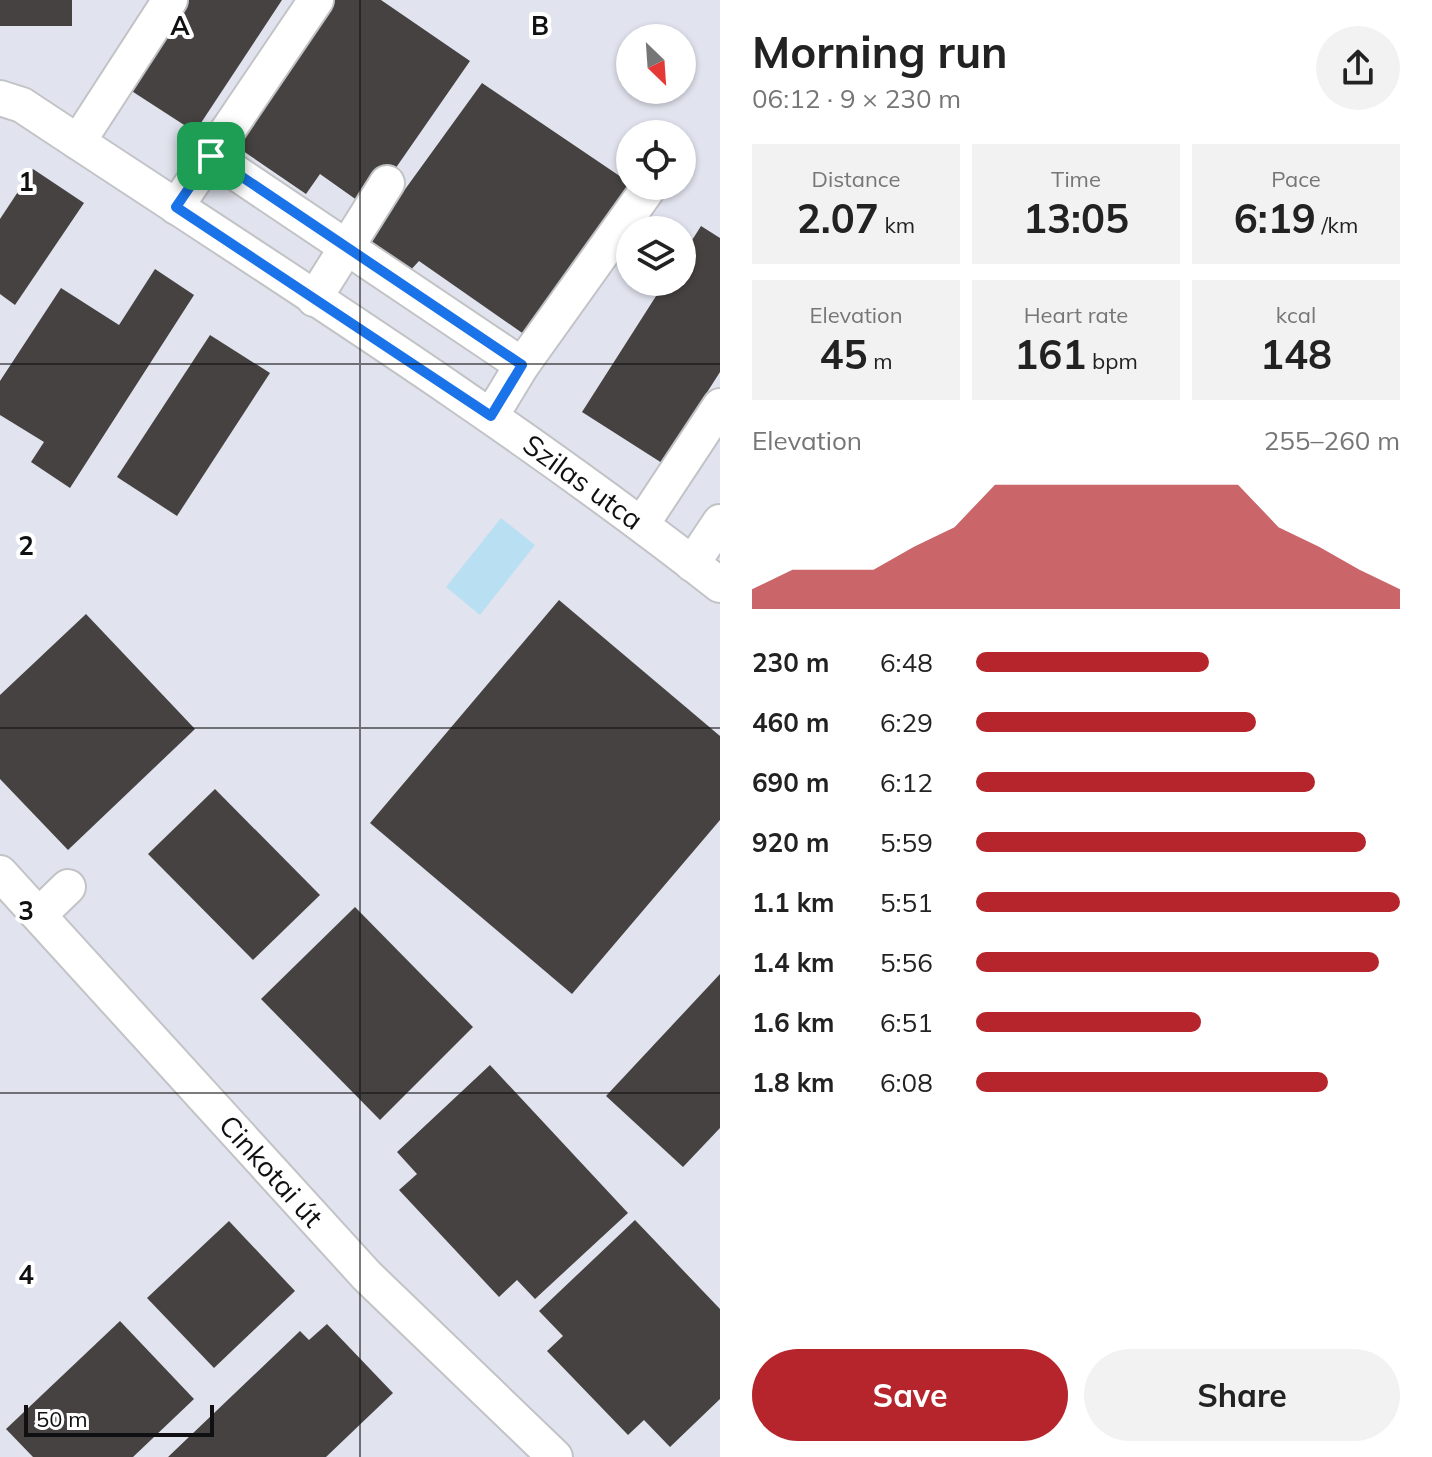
<!DOCTYPE html>
<html lang="en">
<head>
<meta charset="utf-8">
<style>
	body { margin:0; font-family:Mulish,sans-serif; background:#f2f2f2; color:#222; height:100vh; display:flex; flex-direction:column; font-size:30px; white-space:nowrap }
	* { box-sizing:border-box; margin:0 }
	p { font-size:26px; color:#767676 }
	.icon { flex:none; width:44px; height:44px; fill:none; stroke:currentColor; stroke-width:2; stroke-linecap:round; stroke-linejoin:round }
	.map { position:relative; flex:1; overflow:hidden }
	.sheet { display:flex; flex-direction:column; background:#fff; width:712px }
	.sheet>* { flex:none }
	.needle { width:52px; rotate:155deg }
	.tools { position:absolute; left:616px; top:24px; display:grid; gap:16px }
	.tools a { display:grid; place-items:center; width:80px; height:80px; border-radius:50%; background:#fff; box-shadow:0 2px 6px #0004; font-size:40px }
	.scale { position:absolute; left:24px; bottom:20px; width:190px; box-sizing:border-box; padding-left:8px; border:4px solid #101012; border-top:0; font-size:22px; line-height:28px; white-space:nowrap; color:#101012; -webkit-text-stroke:6px #fff; paint-order:stroke }
	.pin { position:absolute; display:grid; place-items:center; width:68px; height:68px; color:#fff; margin:-34px; border-radius:16px; box-shadow:0 4px 12px #0006 }
	.round { display:grid; place-items:center; flex:none; width:84px; height:84px; border-radius:42px; background:#f2f2f2 }
	.head { display:flex; align-items:center; justify-content:space-between; height:136px; padding:0 32px }
	h1 { font-size:44px; font-weight:700; line-height:60px }
	.stats { display:grid; grid-template-columns:repeat(3,1fr); gap:12px; height:136px; padding:8px 32px }
	.stats div { display:grid; align-content:center; border-radius:0px; background:#f2f2f2; text-align:center }
	.stats b { font-size:40px; font-weight:700 }
	.stats small { font-size:22px; font-weight:400 }
	.stats p { font-size:22px }
	.chart { height:224px; padding:16px 32px }
	.chart p { display:flex; justify-content:space-between }
	.chart svg { width:100%; height:144px; margin-top:8px; fill:#b5252b; opacity:.7 }
	.cta { display:flex; gap:16px; margin-top:auto; padding:16px 32px }
	.cta a { flex:1; height:92px; border-radius:48px; background:#b5252b; color:#fff; font-size:32px; font-weight:700; line-height:92px; text-align:center }
	.cta a+a { background:#f2f2f2; color:#222 }
	ul { padding:0 32px; list-style:none; font-size:26px }
	li { display:grid; grid-template-columns:128px 96px 1fr; align-items:center; height:60px }
	li i { height:20px; border-radius:10px; background:#b5252b }
	main { display:flex; flex:1; min-height:0 }
	.map>svg:first-child { display:block }
	.built { fill:#e1e4ee; fill-rule:evenodd }
	.water { fill:#b9dff3 }
	.building { fill:#464241 }
	.lines { fill:none; stroke-linecap:round; stroke-linejoin:round }
	.minor-casing { stroke:#c2c3c6; stroke-width:38 }
	.minor { stroke:#fff; stroke-width:34 }
	.route-casing { stroke:#fff; stroke-width:16 }
	.route { stroke:#1a73e8; stroke-width:10 }
	.grid { fill:none; stroke:#101012; stroke-width:2; stroke-opacity:0.55 }
	.labels { text-anchor:middle; stroke-width:8; stroke-linejoin:round; paint-order:stroke }
	.street-label { font-size:28px; fill:#101012; stroke:#fff }
	.grid-label { font-size:26px; text-anchor:middle; font-weight:bold; fill:#101012; stroke:#fff; stroke-width:8; stroke-linejoin:round; paint-order:stroke }
</style>
</head>
<body>
<main>
<div class="map">
<svg width="720" height="1457" viewBox="0 0 720 1457">
	<rect width="100%" height="100%" fill="#eff0f4"/>
	<path class="built" d="M0,0H720V1457H0ZM630,38H682V90H630ZM630,134H682V186H630ZM630,230H682V282H630Z"/>
	<path class="water" d="M501,518L535,545L480,615L446,587Z"/>
	<g class="building">
		<rect x="0" y="0" width="72" height="26"/>
		<path d="M185,0H282L195,132L127,88Z"/>
		<path d="M324,0H381L470,61L368,208L320,174L306,194L227,140Z"/>
		<path d="M482,83L630,183L528,337L419,261L407,274L364,246Z"/>
		<path d="M33,169L84,203L15,305L0,294V219Z"/>
		<path d="M701,226L720,238V372L662,463L582,412L665,282H682V256Z"/>
		<path d="M155,269L194,295L70,488L31,462L44,442L0,415V381L61,288L119,325Z"/>
		<path d="M210,335L270,373L177,516L117,477Z"/>
		<path d="M559,600L720,736V820L572,994L370,823Z"/>
		<path d="M86,614L195,729L68,850L0,779V695Z"/>
		<path d="M215,789L320,895L253,960L148,854Z"/>
		<path d="M355,907L473,1027L380,1120L261,999Z"/>
		<path d="M720,974V1128L683,1167L606,1096Z"/>
		<path d="M490,1065L628,1213L535,1299L517,1280L499,1297L399,1190L417,1174L397,1152Z"/>
		<path d="M635,1220L720,1309V1399L670,1447L644,1420L628,1435L547,1351L563,1336L539,1311Z"/>
		<path d="M229,1221L295,1291L214,1368L147,1298Z"/>
		<path d="M120,1321L194,1399L133,1457H33L6,1429Z"/>
		<path d="M327,1324L393,1393L326,1457H168L300,1331L309,1340Z"/>
	</g>
	<g class="lines">
		<defs>
			<g id="minor">
				<path d="M0,98L22,105C257,261 498,411 720,585"/>
				<path d="M78,142L170,0"/>
				<path d="M211,156L522,365"/>
				<path d="M176,207L316,0"/>
				<path d="M314,299L387,183"/>
				<path d="M491,416L522,365L650,186"/>
				<path d="M642,524L720,406"/>
				<path d="M692,564L720,522"/>
				<path d="M0,873L367,1276L555,1457"/>
				<path d="M39,915L68,887"/>
			</g>
		</defs>
		<use href="#minor" class="minor-casing"/>
		<use href="#minor" class="minor"/>
	</g>
	<g class="lines">
		<defs>
			<path id="route" d="M211,156L522,365L491,416L176,207Z"/>
		</defs>
		<use href="#route" class="route-casing"/>
		<use href="#route" class="route"/>
	</g>
	<path class="grid" d="M360,0V1457M0,364H720M0,728H720M0,1093H720"/>
	<g class="labels">
		<g class="street-label">
			<text transform="translate(583 482) rotate(36)" y="10">Szilas utca</text>
			<text transform="translate(271 1171) rotate(48)" y="10">Cinkotai út</text>
		</g>
	</g>
	<g class="grid-label">
		<text x="180" y="35">A</text>
		<text x="540" y="35">B</text>
		<text x="26" y="191">1</text>
		<text x="26" y="555">2</text>
		<text x="26" y="920">3</text>
		<text x="26" y="1284">4</text>
	</g>
</svg>
<div class="tools">
<a><svg class="needle" viewBox="-14 -14 28 28"><path d="M0-13l5 13h-10z" fill="#e53935"/><path d="M0 13l5-13h-10z" fill="#767676"/></svg></a>
<a><svg class="icon" aria-label="locate" viewBox="0 0 24 24"><circle cx="12" cy="12" r="6"/><path d="M12 2v4M12 18v4M2 12h4M18 12h4"/></svg></a>
<a><svg class="icon" aria-label="layers" viewBox="0 0 24 24"><path d="M12 4l9 5-9 5-9-5zM3 14l9 5 9-5"/></svg></a>
</div>
<div class="scale">50 m</div>
<div class="pin" style="left:211px;top:156px;background:#1e9e55"><svg class="icon" aria-label="arrive" viewBox="0 0 24 24"><path d="M6 21V4h12l-3 4 3 4H6"/></svg></div>
</div>
<section class="sheet">
<div class="head"><div><h1>Morning run</h1><p>06:12 · 9 × 230 m</p></div><a class="round"><svg class="icon" aria-label="share" viewBox="0 0 24 24"><path d="M12 15V3M7 8l5-5 5 5M5 13v7h14v-7"/></svg></a></div>
<div class="stats">
<div><p>Distance</p><b>2.07<small> km</small></b></div>
<div><p>Time</p><b>13:05</b></div>
<div><p>Pace</p><b>6:19<small> /km</small></b></div>
</div>
<div class="stats">
<div><p>Elevation</p><b>45<small> m</small></b></div>
<div><p>Heart rate</p><b>161<small> bpm</small></b></div>
<div><p>kcal</p><b>148</b></div>
</div>
<div class="chart"><p><span>Elevation</span>255–260 m</p>
<svg viewBox="0 0 160 44" preserveAspectRatio="none"><path d="M0 44V38L10 32L20 32L30 32L40 25L50 19L60 6L70 6L80 6L90 6L100 6L110 6L120 6L130 19L140 25L150 32L160 38V44z"/></svg>
</div>
<ul>
<li><b>230 m</b>6:48<i style="width:55%"></i></li>
<li><b>460 m</b>6:29<i style="width:66%"></i></li>
<li><b>690 m</b>6:12<i style="width:80%"></i></li>
<li><b>920 m</b>5:59<i style="width:92%"></i></li>
<li><b>1.1 km</b>5:51<i style="width:100%"></i></li>
<li><b>1.4 km</b>5:56<i style="width:95%"></i></li>
<li><b>1.6 km</b>6:51<i style="width:53%"></i></li>
<li><b>1.8 km</b>6:08<i style="width:83%"></i></li>
</ul>
<div class="cta"><a>Save</a><a>Share</a></div>
</section>
</main>
</body>
</html>
